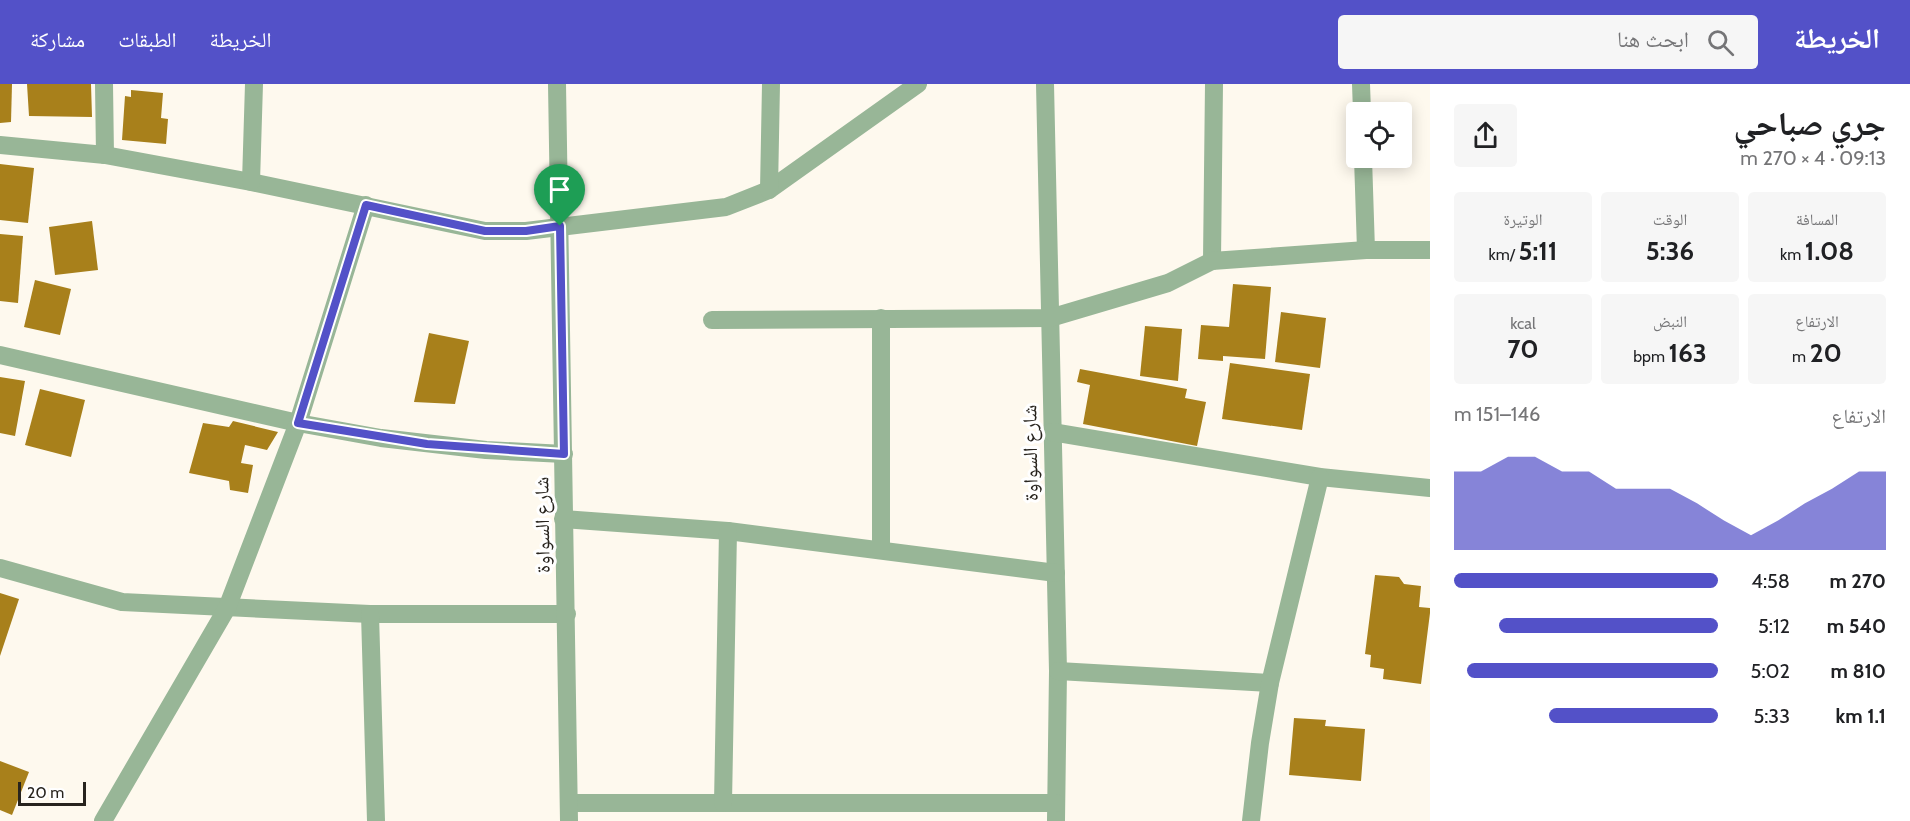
<!DOCTYPE html>
<html lang="ar">
<head>
<meta charset="utf-8">
<style>
	body { margin:0; font-family:Cabin,"Noto Naskh Arabic",sans-serif; background:#f6f6f6; color:#202124; direction:rtl; height:100vh; display:flex; flex-direction:column; font-size:22px; white-space:nowrap }
	* { box-sizing:border-box; margin:0 }
	p { font-size:20px; color:#757577 }
	.icon { flex:none; width:33px; height:33px; fill:none; stroke:currentColor; stroke-width:2; stroke-linecap:round; stroke-linejoin:round }
	.map { position:relative; flex:1; overflow:hidden; direction:ltr }
	.side { display:flex; flex-direction:column; background:#fff; width:480px }
	.side>* { flex:none }
	.tools { position:absolute; left:1346px; top:18px; display:grid; gap:12px }
	.tools a { display:grid; place-items:center; width:66px; height:66px; border-radius:6px; background:#fff; box-shadow:0 3px 15px #0003; font-size:30px }
	.scale { position:absolute; left:18px; bottom:15px; width:68px; box-sizing:border-box; padding-left:6px; border:3px solid #28241e; border-top:0; font-size:16px; line-height:21px; white-space:nowrap; color:#28241e; -webkit-text-stroke:4px #fff; paint-order:stroke }
	.pin { position:absolute; display:grid; place-items:center; width:51px; height:51px; color:#fff; margin:-62px -26px; border-radius:50% 50% 50% 0; rotate:-45deg; box-shadow:0 0 6px #0007 }
	.pin .icon { rotate:45deg }
	.round { display:grid; place-items:center; flex:none; width:63px; height:63px; border-radius:6px; background:#f6f6f6 }
	.summary { display:flex; align-items:center; justify-content:space-between; height:102px; padding:0 24px }
	h1 { font-size:33px; font-weight:700; line-height:45px }
	.figures { display:grid; grid-template-columns:repeat(3,1fr); gap:9px; height:102px; padding:6px 24px }
	.figures div { display:grid; align-content:center; border-radius:6px; background:#f6f6f6; text-align:center }
	.figures b { font-size:26px; font-weight:700 }
	.figures small { font-size:16px; font-weight:400 }
	.figures p { font-size:16px }
	.chart { height:168px; padding:12px 24px }
	.chart p { display:flex; justify-content:space-between }
	.chart svg { width:100%; height:108px; margin-top:6px; fill:#5351c8; opacity:.7 }
	ul { padding:0 24px; list-style:none; font-size:20px }
	li { display:grid; grid-template-columns:96px 72px 1fr; align-items:center; height:45px }
	li i { height:15px; border-radius:8px; background:#5351c8 }
	header { display:flex; align-items:center; gap:36px; box-sizing:border-box; height:84px; padding:0 30px; background:#5351c8; color:#fff }
	header strong { font-size:28px }
	nav { display:flex; gap:33px; margin-inline-start:auto; font-size:21px }
	.search { width:420px; height:54px; background:#f6f6f6; display:flex; align-items:center; gap:15px; box-sizing:border-box; padding:0 21px; border-radius:6px; color:#757577; font-size:22px }
	main { display:flex; flex:1; min-height:0 }
	.map>svg:first-child { display:block }
	.building { fill:#a8801b }
	.lines { fill:none; stroke-linecap:round; stroke-linejoin:round }
	.minor { stroke:#98b697; stroke-width:18 }
	.tertiary { stroke:#98b697; stroke-width:18 }
	.route-casing { stroke:#fff; stroke-width:12 }
	.route { stroke:#5351c8; stroke-width:8 }
	.labels { text-anchor:middle; stroke-width:6; stroke-linejoin:round; paint-order:stroke }
	.street-label { font-size:20px; fill:#28241e; stroke:#fff }
</style>
</head>
<body>
<header>
<strong>الخريطة</strong>
<div class="search"><svg class="icon" aria-label="search" viewBox="0 0 24 24"><circle cx="10" cy="10" r="6"/><path d="M15 15l6 6"/></svg>ابحث هنا</div>
<nav><a>الخريطة</a><a>الطبقات</a><a>مشاركة</a></nav>
</header>
<main>
<section class="side">
<div class="summary"><div><h1>جري صباحي</h1><p>09:13 · 4 × 270 m</p></div><a class="round"><svg class="icon" aria-label="share" viewBox="0 0 24 24"><path d="M12 15V3M7 8l5-5 5 5M5 13v7h14v-7"/></svg></a></div>
<div class="figures">
<div><p>المسافة</p><b>1.08<small> km</small></b></div>
<div><p>الوقت</p><b>5:36</b></div>
<div><p>الوتيرة</p><b>5:11<small> /km</small></b></div>
</div>
<div class="figures">
<div><p>الارتفاع</p><b>20<small> m</small></b></div>
<div><p>النبض</p><b>163<small> bpm</small></b></div>
<div><p>kcal</p><b>70</b></div>
</div>
<div class="chart"><p><span>الارتفاع</span>146–151 m</p>
<svg viewBox="0 0 160 44" preserveAspectRatio="none"><path d="M0 44V12L10 12L20 6L30 6L40 12L50 12L60 19L70 19L80 19L90 25L100 32L110 38L120 32L130 25L140 19L150 12L160 12V44z"/></svg>
</div>
<ul>
<li><b>270 m</b>4:58<i style="width:100%"></i></li>
<li><b>540 m</b>5:12<i style="width:83%"></i></li>
<li><b>810 m</b>5:02<i style="width:95%"></i></li>
<li><b>1.1 km</b>5:33<i style="width:64%"></i></li>
</ul>
</section>
<div class="map">
<svg width="1430" height="737" viewBox="0 0 1430 737">
	<rect width="100%" height="100%" fill="#fef9ee"/>
	<g class="building">
		<path d="M0,0H12L11,38L0,39Z"/>
		<path d="M27,0H91L92,33L29,32Z"/>
		<path d="M131,6L163,9L161,34L168,35L166,60L122,56L125,12L131,13Z"/>
		<path d="M0,80L34,84L28,139L0,136Z"/>
		<path d="M92,137L98,186L55,191L49,143Z"/>
		<path d="M0,150L23,152L18,219L0,217Z"/>
		<path d="M35,196L71,205L60,251L24,243Z"/>
		<path d="M1233,200L1271,203L1265,275L1223,272V277L1198,275L1201,241L1229,243Z"/>
		<path d="M1281,228L1326,234L1320,284L1275,278Z"/>
		<path d="M1145,242L1182,245L1178,297L1140,292Z"/>
		<path d="M429,249L469,257L455,320L414,318Z"/>
		<path d="M1230,279L1310,290L1302,346L1222,335Z"/>
		<path d="M1080,285L1187,305L1185,314L1206,318L1197,362L1083,340L1090,301L1077,298Z"/>
		<path d="M0,293L25,297L15,352L0,349Z"/>
		<path d="M40,305L85,316L71,373L25,361Z"/>
		<path d="M233,337L278,348L267,366L245,361L241,379L253,381L248,409L230,406L229,397L189,389L203,339L229,343Z"/>
		<path d="M1375,491L1399,493L1404,500L1421,502L1419,523L1430,524V529L1421,600L1383,595L1384,585L1370,583L1371,571L1365,570Z"/>
		<path d="M0,509L19,515L0,572Z"/>
		<path d="M1294,634L1326,636L1325,642L1365,645L1361,697L1289,691Z"/>
		<path d="M0,677L29,688L12,731L0,726Z"/>
	</g>
	<g class="lines">
		<g class="minor">
			<path d="M104,0L105,71"/>
			<path d="M1045,0L1058,587L1056,737"/>
			<path d="M1361,0L1362,28"/>
			<path d="M0,61L105,71L251,98L485,147H526L726,123L769,106L918,0"/>
			<path d="M1363,74L1366,166"/>
			<path d="M251,98L254,0"/>
			<path d="M769,106L771,0"/>
			<path d="M1212,177L1214,0"/>
			<path d="M712,236L1050,234L1168,199L1212,177L1366,166H1430"/>
			<path d="M0,271L298,339L381,354L486,366L564,370"/>
			<path d="M1052,348L1320,393L1430,404"/>
			<path d="M563,435L728,447L1056,489"/>
			<path d="M881,466V234"/>
			<path d="M0,484L122,518L370,530H567"/>
			<path d="M370,530L376,737"/>
			<path d="M1058,587L1270,599"/>
			<path d="M569,719H1056"/>
			<path d="M723,719L728,447"/>
			<path d="M103,737L227,524L298,339L366,121"/>
			<path d="M1251,737L1260,659L1270,599L1320,393"/>
		</g>
		<path class="tertiary" d="M557,0L569,737"/>
	</g>
	<g class="lines">
		<defs>
			<path id="route" d="M366,121L485,147H526L560,142L564,370L427,360L298,339Z"/>
		</defs>
		<use href="#route" class="route-casing"/>
		<use href="#route" class="route"/>
	</g>
	<g class="labels">
		<g class="street-label">
			<text transform="translate(1030 369) rotate(-91)" y="7">شارع السواوة</text>
			<text transform="translate(542 441) rotate(-91)" y="7">شارع السواوة</text>
		</g>
	</g>
</svg>
<div class="tools">
<a><svg class="icon" aria-label="locate" viewBox="0 0 24 24"><circle cx="12" cy="12" r="6"/><path d="M12 2v4M12 18v4M2 12h4M18 12h4"/></svg></a>
</div>
<div class="scale">20 m</div>
<div class="pin" style="left:560px;top:142px;background:#1e9e55"><svg class="icon" aria-label="arrive" viewBox="0 0 24 24"><path d="M6 21V4h12l-3 4 3 4H6"/></svg></div>
</div>
</main>
</body>
</html>
